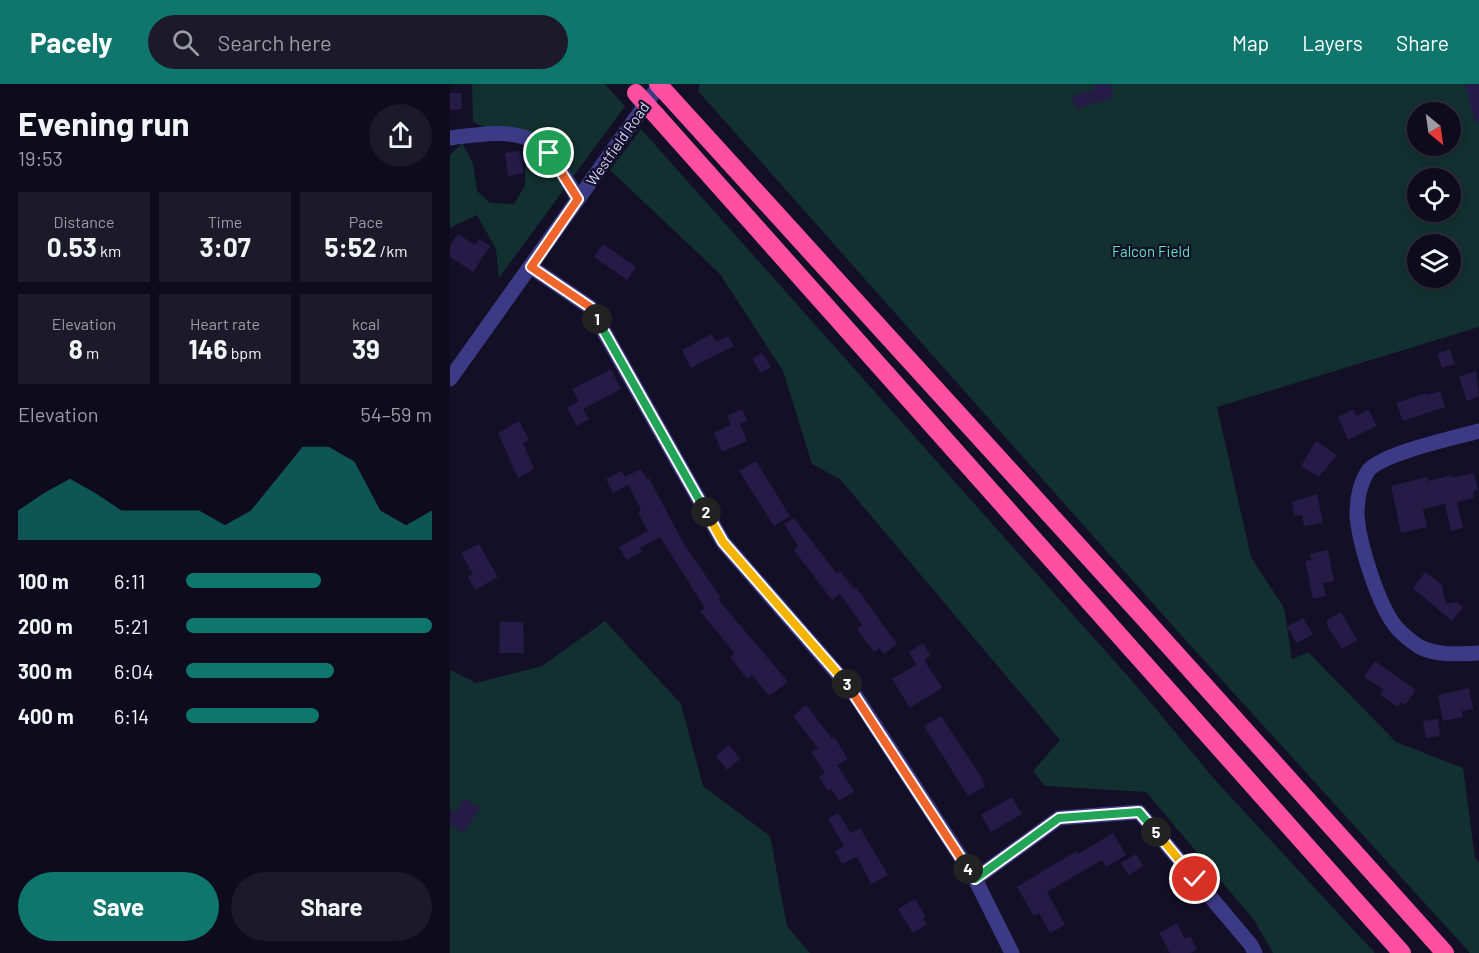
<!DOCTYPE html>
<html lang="en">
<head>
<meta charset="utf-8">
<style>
	body { margin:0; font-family:Barlow,sans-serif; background:#1c1929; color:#f1f3f6; height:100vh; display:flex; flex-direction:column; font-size:22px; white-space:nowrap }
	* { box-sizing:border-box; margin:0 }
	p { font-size:20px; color:#9b9ba3 }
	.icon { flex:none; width:33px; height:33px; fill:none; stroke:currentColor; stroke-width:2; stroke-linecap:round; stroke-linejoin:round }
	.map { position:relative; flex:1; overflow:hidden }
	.details { display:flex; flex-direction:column; background:#0e0b1c; width:450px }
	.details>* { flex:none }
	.needle { width:39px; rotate:151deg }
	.tools { position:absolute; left:957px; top:18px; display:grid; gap:12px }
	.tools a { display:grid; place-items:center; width:54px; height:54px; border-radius:50%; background:#0e0b1c; box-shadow:0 3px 9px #0003,0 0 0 2px #2e2b3b; font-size:30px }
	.pin { position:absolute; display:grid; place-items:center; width:51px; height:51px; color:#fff; margin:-26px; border:3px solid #fff; border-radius:50%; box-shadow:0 2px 6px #0007 }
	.km { position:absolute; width:30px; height:30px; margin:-15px; border-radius:50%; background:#222; color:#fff; font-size:16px; line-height:30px; text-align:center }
	.round { display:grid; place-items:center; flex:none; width:63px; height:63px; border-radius:32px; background:#1c1929 }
	.headline { display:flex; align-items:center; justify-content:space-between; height:102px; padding:0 18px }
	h1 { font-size:33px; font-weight:700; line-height:45px }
	.figures { display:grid; grid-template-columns:repeat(3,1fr); gap:9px; height:102px; padding:6px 18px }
	.figures div { display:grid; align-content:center; border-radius:0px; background:#1c1929; text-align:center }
	.figures b { font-size:26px; font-weight:700 }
	.figures small { font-size:16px; font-weight:400 }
	.figures p { font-size:16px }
	.chart { height:168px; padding:12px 18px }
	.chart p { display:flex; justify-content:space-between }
	.chart svg { width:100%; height:108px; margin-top:6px; fill:#0f766e; opacity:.7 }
	.primary-button { display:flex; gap:12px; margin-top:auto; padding:12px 18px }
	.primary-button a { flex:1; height:69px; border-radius:36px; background:#0f766e; color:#fff; font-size:24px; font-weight:700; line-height:69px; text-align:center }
	.primary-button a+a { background:#1c1929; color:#f1f3f6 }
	ul { padding:0 18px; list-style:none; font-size:20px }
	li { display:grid; grid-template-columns:96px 72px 1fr; align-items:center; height:45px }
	li i { height:15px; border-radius:8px; background:#0f766e }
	header { display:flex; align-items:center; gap:36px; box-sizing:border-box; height:84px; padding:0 30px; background:#0f766e; color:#fff }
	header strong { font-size:28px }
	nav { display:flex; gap:33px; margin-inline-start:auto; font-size:21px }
	.search { width:420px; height:54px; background:#1c1929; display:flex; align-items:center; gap:15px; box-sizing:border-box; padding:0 21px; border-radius:33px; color:#9b9ba3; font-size:22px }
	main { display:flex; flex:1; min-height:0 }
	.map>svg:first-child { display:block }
	.green { fill:#12302f; fill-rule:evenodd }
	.building { fill:#241b47 }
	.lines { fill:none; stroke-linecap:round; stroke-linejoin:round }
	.minor { stroke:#3d3a85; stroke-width:15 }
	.highway { stroke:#ff4fa3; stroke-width:18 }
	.highway-bridge { stroke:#ff4fa3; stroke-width:18 }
	.split-1-casing { stroke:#fff; stroke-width:12 }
	.split-2-casing { stroke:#fff; stroke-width:12 }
	.split-3-casing { stroke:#fff; stroke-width:12 }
	.split-4-casing { stroke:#fff; stroke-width:12 }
	.split-5-casing { stroke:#fff; stroke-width:12 }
	.split-6-casing { stroke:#fff; stroke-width:12 }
	.split-1 { stroke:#f0652b; stroke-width:8 }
	.split-2 { stroke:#22a559; stroke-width:8 }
	.split-3 { stroke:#f5b400; stroke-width:8 }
	.split-4 { stroke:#f0652b; stroke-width:8 }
	.split-5 { stroke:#22a559; stroke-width:8 }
	.split-6 { stroke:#f5b400; stroke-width:8 }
	.labels { text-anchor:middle; stroke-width:4.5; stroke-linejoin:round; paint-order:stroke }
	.street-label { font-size:15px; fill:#d9d4ff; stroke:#130f26 }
	.park-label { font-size:15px; fill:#5fe0c0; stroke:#130f26 }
</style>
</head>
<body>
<header>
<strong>Pacely</strong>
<div class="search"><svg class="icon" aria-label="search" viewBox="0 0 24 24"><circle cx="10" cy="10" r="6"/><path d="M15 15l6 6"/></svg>Search here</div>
<nav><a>Map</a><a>Layers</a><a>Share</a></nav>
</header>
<main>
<section class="details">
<div class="headline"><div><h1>Evening run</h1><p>19:53</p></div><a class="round"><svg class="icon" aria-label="share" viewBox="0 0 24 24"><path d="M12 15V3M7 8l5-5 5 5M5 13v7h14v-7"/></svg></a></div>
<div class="figures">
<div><p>Distance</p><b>0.53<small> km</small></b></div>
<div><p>Time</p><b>3:07</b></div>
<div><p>Pace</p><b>5:52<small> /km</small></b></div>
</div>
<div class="figures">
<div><p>Elevation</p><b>8<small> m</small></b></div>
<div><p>Heart rate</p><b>146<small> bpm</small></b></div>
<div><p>kcal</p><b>39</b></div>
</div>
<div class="chart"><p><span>Elevation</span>54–59 m</p>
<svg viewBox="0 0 160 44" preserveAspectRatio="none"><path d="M0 44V32L10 25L20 19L30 25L40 32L50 32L60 32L70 32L80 38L90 32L100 19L110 6L120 6L130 12L140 32L150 38L160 32V44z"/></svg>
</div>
<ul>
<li><b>100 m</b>6:11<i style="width:55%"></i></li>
<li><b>200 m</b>5:21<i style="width:100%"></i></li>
<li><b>300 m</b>6:04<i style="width:60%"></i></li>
<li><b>400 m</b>6:14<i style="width:54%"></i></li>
</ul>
<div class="primary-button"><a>Save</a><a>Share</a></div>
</section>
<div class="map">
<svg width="1029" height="869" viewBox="0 0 1029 869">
	<rect width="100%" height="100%" fill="#130f26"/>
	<g class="green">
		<path d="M22,0H155L175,22L49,194L46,165L27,131L0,144V71L12,59L23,79L27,107L40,119L64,120L75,101L76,62L23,38Z"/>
		<path d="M250,0H1029V243L767,323L801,473L834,524L842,575L858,568L946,658L1013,684L1025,774L1029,779V869H1020L730,550L248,7ZM968,28H1000V62H968ZM968,94H1000V128H968ZM968,160H1000V194H968Z"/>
		<path d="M191,45L691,607L766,697L925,869H823L804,836L696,708L595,702L583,687L610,656L390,395L362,380L333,287L270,190L160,86Z"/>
		<path d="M155,537L231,620L253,702L320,752L337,842L360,869H0V586L26,599L92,582Z"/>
	</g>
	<g class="building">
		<path d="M644,0H660L664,13L626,25L622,12L646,5Z"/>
		<path d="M1015,0H1029V38H1025Z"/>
		<path d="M0,9H11L12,25L0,26Z"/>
		<path d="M70,67L74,89L58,92L55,69Z"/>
		<path d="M8,150L25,161L29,155L40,162L23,188L0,173V161Z"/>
		<path d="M153,160L186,183L177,196L144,173Z"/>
		<path d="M262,250L266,258L278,252L284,262L241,284L232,266Z"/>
		<path d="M1000,265L1005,280L992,284L987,270Z"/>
		<path d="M312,269L321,283L311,289L302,275Z"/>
		<path d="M161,285L171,305L133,325L139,335L127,342L117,324L129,317L122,305Z"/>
		<path d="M1026,287L1029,312L1017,317L1009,293Z"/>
		<path d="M990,307L995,323L953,337L946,319L976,309L977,311Z"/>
		<path d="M292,325L297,337L290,340L297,357L272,368L264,349L281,341L277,332Z"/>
		<path d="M903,325L906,332L919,326L927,342L898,356L888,333Z"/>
		<path d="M69,337L79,356L73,359L84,385L68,394L48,349Z"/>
		<path d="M866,357L887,371L869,393L851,382Z"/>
		<path d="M306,377L340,432L324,442L289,387Z"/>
		<path d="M191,385L197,395L199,394L234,460L271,514L268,515L338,598L319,612L302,591L297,595L284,578L280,573L285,570L250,527L255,524L210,453L190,464L192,468L177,476L169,463L198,447L188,428L191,426L178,401L163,409L156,395L171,387L175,393Z"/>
		<path d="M1024,389L1028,406L1023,407L1024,414L1007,418L1013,444L1001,447L995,420L973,425L977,443L951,449L941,402L977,393L978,397L1002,391V394Z"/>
		<path d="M867,410L873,439L854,442L852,431L844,432L842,418Z"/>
		<path d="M344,434L387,490L390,487L404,505L406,503L447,560L434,570L429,564L424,568L407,545L412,541L390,510L382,516L344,466L348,462L334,440Z"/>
		<path d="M29,460L48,493L25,506L18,493L23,490L11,469Z"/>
		<path d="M878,466L884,497L873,499L876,512L863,515L855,477L861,476L860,470Z"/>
		<path d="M975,488L992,501L996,520L1007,518L1013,523L1002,537L963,504Z"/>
		<path d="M891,528L907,556L892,565L877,541V536Z"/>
		<path d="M853,534L863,550L847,559L837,543Z"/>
		<path d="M50,538H73L74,569H49Z"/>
		<path d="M473,559L481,572L474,576L492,604L460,624L442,595L469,579L466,580L459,568Z"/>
		<path d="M925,577L966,606L955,621L951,618L948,623L930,611L934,606L914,593Z"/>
		<path d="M1019,604L1023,625L1012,627L1013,633L993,637L988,611Z"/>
		<path d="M356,621L382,655L384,653L398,675L387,681L404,707L389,717L381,705L378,707L369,693L375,689L361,668L368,664L343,632Z"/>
		<path d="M491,632L532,694L535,702L518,712L474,642Z"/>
		<path d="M988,635L990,652L976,654L973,637Z"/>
		<path d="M279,661L290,675L277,686L266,672Z"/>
		<path d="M562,713L572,730L541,748L531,731Z"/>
		<path d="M14,714L30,724L14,749L0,741V725L6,729Z"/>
		<path d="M388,729L401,749L410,744L438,791L421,800L407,773L392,780L385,767L394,762L378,735Z"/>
		<path d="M663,749L676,771L656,783L652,776L597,808L615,841L600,849L589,829L584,832L567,803L626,767L628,770Z"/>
		<path d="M686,770L693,782L679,791L671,779Z"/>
		<path d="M465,815L476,832L473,834L477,840L463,849L448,825Z"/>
		<path d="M727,839L735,855L740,852L747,865L741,869H720L709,849Z"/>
	</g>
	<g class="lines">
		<g class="minor">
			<path d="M0,54C77,44 89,46 128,115"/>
			<path d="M81,183L140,223L273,458L401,605L525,795L562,869"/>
			<path d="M0,295L210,0"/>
			<path d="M1029,347C1005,354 932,369 918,387C910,399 907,417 907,431C909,459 928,521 946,543C951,549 963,559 970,563C987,572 1011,570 1029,569"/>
			<path d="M525,795L609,734L689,728L801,861L805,869"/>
		</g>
		<g class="highway">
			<path d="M219,12L693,533L995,869"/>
			<path d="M206,31L952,869"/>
		</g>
		<g class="highway-bridge">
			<path d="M208,0L219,12"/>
			<path d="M186,9L206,31"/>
		</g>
	</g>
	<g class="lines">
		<defs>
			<path id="split-1" d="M99,69L128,115L81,183L140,223L147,235"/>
			<path id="split-2" d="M147,235L256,428"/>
			<path id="split-3" d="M256,428L273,458L397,600"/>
			<path id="split-4" d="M397,600L518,785"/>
			<path id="split-5" d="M518,785L525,795L609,734L689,728L706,748"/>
			<path id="split-6" d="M706,748L745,795"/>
		</defs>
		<use href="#split-1" class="split-1-casing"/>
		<use href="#split-2" class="split-2-casing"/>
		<use href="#split-3" class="split-3-casing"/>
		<use href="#split-4" class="split-4-casing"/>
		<use href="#split-5" class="split-5-casing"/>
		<use href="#split-6" class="split-6-casing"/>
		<use href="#split-1" class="split-1"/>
		<use href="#split-2" class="split-2"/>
		<use href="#split-3" class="split-3"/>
		<use href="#split-4" class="split-4"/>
		<use href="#split-5" class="split-5"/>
		<use href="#split-6" class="split-6"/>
	</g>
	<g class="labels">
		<g class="street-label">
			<text transform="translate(168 60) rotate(-55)" y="5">Westfield Road</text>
		</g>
		<g class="park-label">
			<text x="701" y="173">Falcon Field</text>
		</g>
	</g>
</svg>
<div class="tools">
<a><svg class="needle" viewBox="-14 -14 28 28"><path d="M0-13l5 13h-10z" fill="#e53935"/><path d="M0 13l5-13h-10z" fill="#9b9ba3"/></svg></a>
<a><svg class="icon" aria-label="locate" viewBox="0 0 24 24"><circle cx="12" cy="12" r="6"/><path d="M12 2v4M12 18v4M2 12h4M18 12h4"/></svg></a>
<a><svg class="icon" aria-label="layers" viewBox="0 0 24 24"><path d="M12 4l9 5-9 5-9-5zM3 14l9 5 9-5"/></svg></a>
</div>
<div class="pin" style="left:99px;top:69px;background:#1e9e55"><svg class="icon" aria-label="arrive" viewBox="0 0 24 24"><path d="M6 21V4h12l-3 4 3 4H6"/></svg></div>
<div class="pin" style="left:745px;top:795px;background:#d93025"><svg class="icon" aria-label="check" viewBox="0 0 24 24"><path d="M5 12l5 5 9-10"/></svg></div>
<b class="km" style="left:147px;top:235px">1</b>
<b class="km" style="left:256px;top:428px">2</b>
<b class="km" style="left:397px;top:600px">3</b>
<b class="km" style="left:518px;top:785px">4</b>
<b class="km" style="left:706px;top:748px">5</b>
</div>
</main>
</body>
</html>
